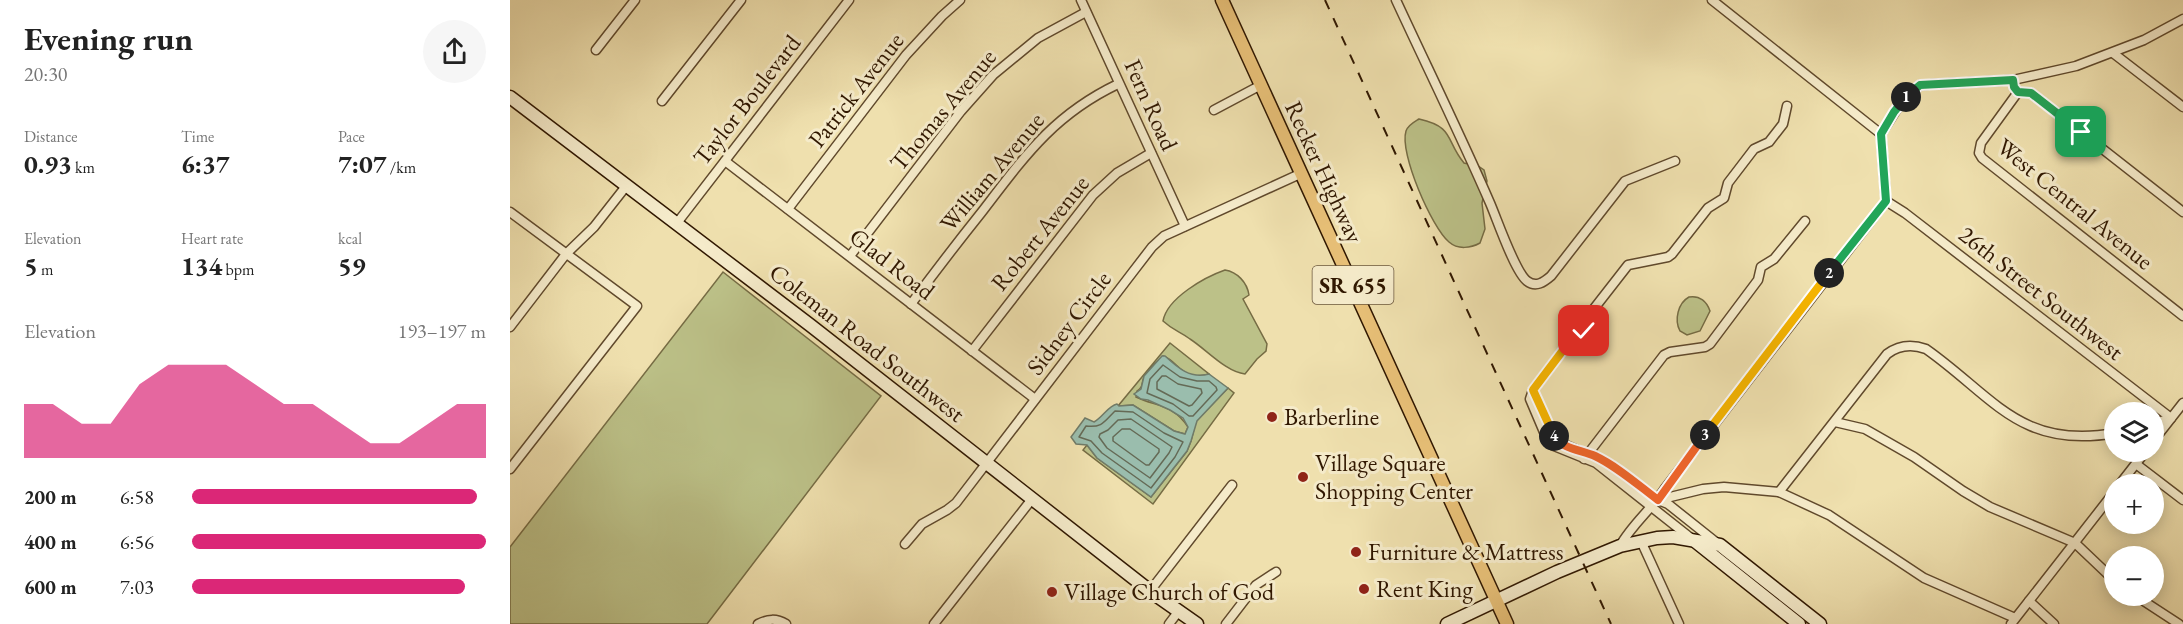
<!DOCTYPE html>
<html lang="en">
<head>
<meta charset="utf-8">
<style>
	body { margin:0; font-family:"EB Garamond",serif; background:#f6f6f6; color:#222; height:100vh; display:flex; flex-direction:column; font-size:22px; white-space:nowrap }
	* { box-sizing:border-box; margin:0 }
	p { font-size:20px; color:#767676 }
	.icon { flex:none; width:33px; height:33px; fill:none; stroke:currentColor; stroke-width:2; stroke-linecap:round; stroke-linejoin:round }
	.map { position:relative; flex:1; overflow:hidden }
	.panel { display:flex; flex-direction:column; background:#fff; width:510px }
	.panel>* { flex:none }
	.controls { position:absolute; left:1594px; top:402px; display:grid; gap:12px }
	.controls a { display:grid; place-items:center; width:60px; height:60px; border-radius:50%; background:#fff; box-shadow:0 3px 15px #0003; font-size:30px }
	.pin { position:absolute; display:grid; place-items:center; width:51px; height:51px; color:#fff; margin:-26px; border-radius:12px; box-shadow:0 3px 9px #0006 }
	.km { position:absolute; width:30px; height:30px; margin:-15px; border-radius:50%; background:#222; color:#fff; font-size:16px; line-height:30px; text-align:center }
	.round { display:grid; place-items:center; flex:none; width:63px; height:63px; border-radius:32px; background:#f6f6f6 }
	.overview { display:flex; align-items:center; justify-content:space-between; height:102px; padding:0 24px }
	h1 { font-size:33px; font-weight:700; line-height:45px }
	.stats { display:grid; grid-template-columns:repeat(3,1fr); gap:9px; height:102px; padding:6px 24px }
	.stats div { display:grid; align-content:center }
	.stats b { font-size:26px; font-weight:700 }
	.stats small { font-size:16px; font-weight:400 }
	.stats p { font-size:16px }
	.chart { height:168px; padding:12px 24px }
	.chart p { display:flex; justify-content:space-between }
	.chart svg { width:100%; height:108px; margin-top:6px; fill:#db2777; opacity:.7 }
	ul { padding:0 24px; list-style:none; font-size:20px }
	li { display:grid; grid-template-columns:96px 72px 1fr; align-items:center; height:45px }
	li i { height:15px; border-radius:8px; background:#db2777 }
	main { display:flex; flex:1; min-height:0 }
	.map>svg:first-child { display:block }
	.green { fill:#bcc188; stroke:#766c44; stroke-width:1.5 }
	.water { fill:#9abdad; stroke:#707b68; stroke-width:1.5 }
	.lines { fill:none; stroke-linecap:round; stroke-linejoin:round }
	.shore { stroke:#656a56; stroke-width:1.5 }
	.street-casing { stroke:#60492c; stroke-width:11 }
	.secondary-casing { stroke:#301700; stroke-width:15 }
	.primary-casing { stroke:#301700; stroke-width:15 }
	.street { stroke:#f5ebca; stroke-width:8 }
	.secondary { stroke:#f5ebca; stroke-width:12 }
	.primary { stroke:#e8c077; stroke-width:12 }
	.rail { stroke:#301700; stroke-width:2; stroke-dasharray:10 10; stroke-linecap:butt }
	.split-1-casing { stroke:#fff; stroke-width:12 }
	.split-2-casing { stroke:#fff; stroke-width:12 }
	.split-3-casing { stroke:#fff; stroke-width:12 }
	.split-4-casing { stroke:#fff; stroke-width:12 }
	.split-5-casing { stroke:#fff; stroke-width:12 }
	.split-1 { stroke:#22a559; stroke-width:8 }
	.split-2 { stroke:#22a559; stroke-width:8 }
	.split-3 { stroke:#f5b400; stroke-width:8 }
	.split-4 { stroke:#f0652b; stroke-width:8 }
	.split-5 { stroke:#f5b400; stroke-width:8 }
	.poi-dot { fill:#8f2418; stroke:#f5ebca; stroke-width:2 }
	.labels { text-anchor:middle; stroke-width:6; stroke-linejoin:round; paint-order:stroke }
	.shield { fill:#f5ebca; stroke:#6b573d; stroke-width:1.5 }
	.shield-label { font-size:22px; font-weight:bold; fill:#301700 }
	.street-label { font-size:24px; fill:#301700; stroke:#f5ebca }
	.poi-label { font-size:24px; fill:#301700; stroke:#f5ebca; text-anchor:start }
</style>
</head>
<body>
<main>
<section class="panel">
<div class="overview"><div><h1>Evening run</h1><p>20:30</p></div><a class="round"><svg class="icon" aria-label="share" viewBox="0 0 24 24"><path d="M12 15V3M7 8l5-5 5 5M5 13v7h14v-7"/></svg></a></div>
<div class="stats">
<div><p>Distance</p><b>0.93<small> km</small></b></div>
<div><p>Time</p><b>6:37</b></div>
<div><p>Pace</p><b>7:07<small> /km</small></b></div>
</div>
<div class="stats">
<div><p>Elevation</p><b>5<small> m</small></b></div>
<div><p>Heart rate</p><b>134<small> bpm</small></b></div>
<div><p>kcal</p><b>59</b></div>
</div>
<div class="chart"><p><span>Elevation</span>193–197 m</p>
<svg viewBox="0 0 160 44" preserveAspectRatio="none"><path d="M0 44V22L10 22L20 30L30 30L40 14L50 6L60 6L70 6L80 14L90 22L100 22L110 30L120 38L130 38L140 30L150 22L160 22V44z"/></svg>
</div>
<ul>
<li><b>200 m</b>6:58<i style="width:97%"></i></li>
<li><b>400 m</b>6:56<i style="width:100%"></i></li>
<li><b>600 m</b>7:03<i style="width:93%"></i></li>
</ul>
</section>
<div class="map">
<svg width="1673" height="624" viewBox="0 0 1673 624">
	<rect width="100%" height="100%" fill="#efe0ae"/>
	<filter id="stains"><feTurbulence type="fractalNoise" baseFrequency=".00333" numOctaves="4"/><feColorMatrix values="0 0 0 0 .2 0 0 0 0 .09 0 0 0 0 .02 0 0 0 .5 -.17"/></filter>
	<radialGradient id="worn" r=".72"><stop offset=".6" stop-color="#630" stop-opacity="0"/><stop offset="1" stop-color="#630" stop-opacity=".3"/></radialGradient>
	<g class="green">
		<path d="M909,119C945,127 935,140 954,163L968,166L974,170L977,181L972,203L975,229L970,243C961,248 948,250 939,242C922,228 889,153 896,131C898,125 904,122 909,119Z"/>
		<path d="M715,270C727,272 737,282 739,295L733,299L757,344L756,351L747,359L735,374C716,372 697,350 680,339C669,331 664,331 653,321C657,298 695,277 715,270Z"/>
		<path d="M213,272L371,396L197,624H0V547Z"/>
		<path d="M1179,297C1190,295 1197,302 1200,311L1190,331L1177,335L1170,331C1164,320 1168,303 1179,297Z"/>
		<path d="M660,343L699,374C671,382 669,361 653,356C647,362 637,370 634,377C631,384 634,386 627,391L626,397C647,407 663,404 678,427L675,434L664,431L623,405L608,406Z"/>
		<path d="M718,388L724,393L643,504L573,450L577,445L587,458L641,497L677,451L681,441L686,421Z"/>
	</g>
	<path class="water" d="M652,356H655C668,368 680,379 699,374L718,388L687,421L681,441L677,451L641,497L587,458L577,445L566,444L561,437L575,418L584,422C593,417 598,406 607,404L609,406L623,405L664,431L675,434L678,427L673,418L660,410L638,400L631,399L624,394L631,389L634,376Z"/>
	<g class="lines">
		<g class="shore">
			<path d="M653,365L670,377L687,381H699L706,387L707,390L683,416H679L663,404L637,393L640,379Z"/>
			<path d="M652,376H656L668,384L691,389L692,393L682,405L679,406L647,389V382Z"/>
			<path d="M605,411L623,412L654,433L673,442L665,457L641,488L592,453L581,441L569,437L576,426C592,428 594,422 605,411Z"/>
			<path d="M621,419L662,447L659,453L640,478L597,448L589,437L590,434L598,430L608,420Z"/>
			<path d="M612,429H620L649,449V452L639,465H636L603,441V437Z"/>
		</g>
		<defs>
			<g id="street">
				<path d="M571,0L675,226"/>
				<path d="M886,0C917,67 950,134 980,203C987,219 1005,272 1017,281C1026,288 1034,282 1041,276L1115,181L1165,161"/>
				<path d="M1202,0L1371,134"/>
				<path d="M86,50L125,0"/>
				<path d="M1603,53L1673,107"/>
				<path d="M1508,92L1471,143L1469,153L1472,158L1673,316"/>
				<path d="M1521,93L1673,212"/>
				<path d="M152,101L231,0"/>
				<path d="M704,110L751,85"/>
				<path d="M1371,134L1390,104L1410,85L1503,80L1566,66L1634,40L1673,19"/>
				<path d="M215,161L525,399"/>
				<path d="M1376,201L1395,213L1661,418"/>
				<path d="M278,209L396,55L432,16L450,0"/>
				<path d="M0,212L127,306L0,469"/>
				<path d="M167,223L339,0"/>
				<path d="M340,256L451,111L483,75L528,38L576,12"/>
				<path d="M401,304C424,273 447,243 471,213C514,157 543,115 608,84"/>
				<path d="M0,327L56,254L84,227L117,185"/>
				<path d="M462,351L583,195L607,173L641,153"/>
				<path d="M1031,409L1047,441L1101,465L1148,500L1158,504L1207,543"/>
				<path d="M1325,422L1355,429L1404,457L1453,491L1480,507L1565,543L1605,581"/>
				<path d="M1644,423L1661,418"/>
				<path d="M1644,440L1673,403"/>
				<path d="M1074,459L1154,355L1160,352L1195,347L1200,344L1248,280L1251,267L1264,259L1295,221"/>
				<path d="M1626,464L1673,500"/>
				<path d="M1610,484L1635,452"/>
				<path d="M1269,492L1377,354C1389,345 1402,344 1416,349C1483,396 1510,450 1605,433"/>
				<path d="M1148,500L1193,489L1214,487L1269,492L1319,515L1414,578L1505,618"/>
				<path d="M1182,539L1086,463L1044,446L1034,432L1020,399L1023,390L1063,337L1075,330L1079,315L1118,265L1158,257L1162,254L1198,208L1214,198L1218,183L1244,149L1259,142L1273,124L1277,106"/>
				<path d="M1131,541L1169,624"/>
				<path d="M395,544L412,524L437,510L446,503L622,273L642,247L654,236L792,173"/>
				<path d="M1110,546C1122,524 1143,508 1156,487L1376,201L1371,134"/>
				<path d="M640,591L722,485"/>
				<path d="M1626,596L1669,624"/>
				<path d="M1519,601L1544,624"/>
				<path d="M248,624C258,619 266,618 276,624"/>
				<path d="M424,624L522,499"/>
				<path d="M659,624L668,612"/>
				<path d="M716,624L746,585L766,572"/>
				<path d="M1501,624L1605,491"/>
			</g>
			<g id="secondary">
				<path d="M0,97L300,325L640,591L687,624"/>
				<path d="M1186,542L1289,624"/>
				<path d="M937,624L1047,572L1110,546L1147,538L1163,537L1210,545L1310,624"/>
			</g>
			<path id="primary" d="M712,0L997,624"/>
		</defs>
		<use href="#street" class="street-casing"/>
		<use href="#secondary" class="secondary-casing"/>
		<use href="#primary" class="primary-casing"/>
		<use href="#street" class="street"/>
		<use href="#secondary" class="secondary"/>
		<use href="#primary" class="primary"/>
		<path class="rail" d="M815,0L1101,624"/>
	</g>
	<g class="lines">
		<defs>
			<path id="split-1" d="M1396,97L1410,85L1503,80L1504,87L1508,92L1521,93L1571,132"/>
			<path id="split-2" d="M1319,273L1376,201L1371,134L1384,112L1396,97"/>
			<path id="split-3" d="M1195,435L1319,273"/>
			<path id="split-4" d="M1044,436C1052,449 1072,450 1085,456C1108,467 1128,485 1148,500L1195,435"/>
			<path id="split-5" d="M1044,436L1023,390L1063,337L1074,331"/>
		</defs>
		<use href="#split-1" class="split-1-casing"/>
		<use href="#split-2" class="split-2-casing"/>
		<use href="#split-3" class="split-3-casing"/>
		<use href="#split-4" class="split-4-casing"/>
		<use href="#split-5" class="split-5-casing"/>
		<use href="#split-1" class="split-1"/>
		<use href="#split-2" class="split-2"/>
		<use href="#split-3" class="split-3"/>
		<use href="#split-4" class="split-4"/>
		<use href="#split-5" class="split-5"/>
	</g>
	<g class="poi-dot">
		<circle cx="762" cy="417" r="6"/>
		<circle cx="793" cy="477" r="6"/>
		<circle cx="846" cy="552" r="6"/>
		<circle cx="854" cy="589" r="6"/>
		<circle cx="542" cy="592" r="6"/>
	</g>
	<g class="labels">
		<rect class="shield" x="802.5" y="266" width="81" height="38" rx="4.5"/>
		<g class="shield-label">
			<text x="843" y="293">SR 655</text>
		</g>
		<g class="street-label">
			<text transform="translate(346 90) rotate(-52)" y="8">Patrick Avenue</text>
			<text transform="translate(237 100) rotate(-52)" y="8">Taylor Boulevard</text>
			<text transform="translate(641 105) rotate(66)" y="8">Fern Road</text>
			<text transform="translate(433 110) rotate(-50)" y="8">Thomas Avenue</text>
			<text transform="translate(482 172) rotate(-50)" y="8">William Avenue</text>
			<text transform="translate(814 172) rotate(65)" y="8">Recker Highway</text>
			<text transform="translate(1565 204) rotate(39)" y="8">West Central Avenue</text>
			<text transform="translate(530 233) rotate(-51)" y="8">Robert Avenue</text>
			<text transform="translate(382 264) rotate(38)" y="8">Glad Road</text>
			<text transform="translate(1531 293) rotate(38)" y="8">26th Street Southwest</text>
			<text transform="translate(559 323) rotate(-53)" y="8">Sidney Circle</text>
			<text transform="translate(357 343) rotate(38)" y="8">Coleman Road Southwest</text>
		</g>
		<g class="poi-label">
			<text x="774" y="425">Barberline</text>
			<text x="805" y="471">Village Square<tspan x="805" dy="28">Shopping Center</tspan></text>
			<text x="858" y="560">Furniture &amp; Mattress</text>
			<text x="866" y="597">Rent King</text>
			<text x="554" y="600">Village Church of God</text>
		</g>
	</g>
	<rect width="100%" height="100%" filter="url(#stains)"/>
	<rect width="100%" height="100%" fill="url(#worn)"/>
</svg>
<div class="controls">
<a><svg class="icon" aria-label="layers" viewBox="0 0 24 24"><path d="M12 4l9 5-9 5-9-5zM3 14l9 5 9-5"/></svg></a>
<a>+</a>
<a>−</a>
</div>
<div class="pin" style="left:1571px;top:132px;background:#1e9e55"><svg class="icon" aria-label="arrive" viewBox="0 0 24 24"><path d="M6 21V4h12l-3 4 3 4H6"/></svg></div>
<div class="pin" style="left:1074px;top:331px;background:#d93025"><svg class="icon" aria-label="check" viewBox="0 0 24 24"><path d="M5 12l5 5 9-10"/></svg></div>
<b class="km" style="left:1396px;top:97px">1</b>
<b class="km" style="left:1319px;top:273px">2</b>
<b class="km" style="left:1195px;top:435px">3</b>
<b class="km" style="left:1044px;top:436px">4</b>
</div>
</main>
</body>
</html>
